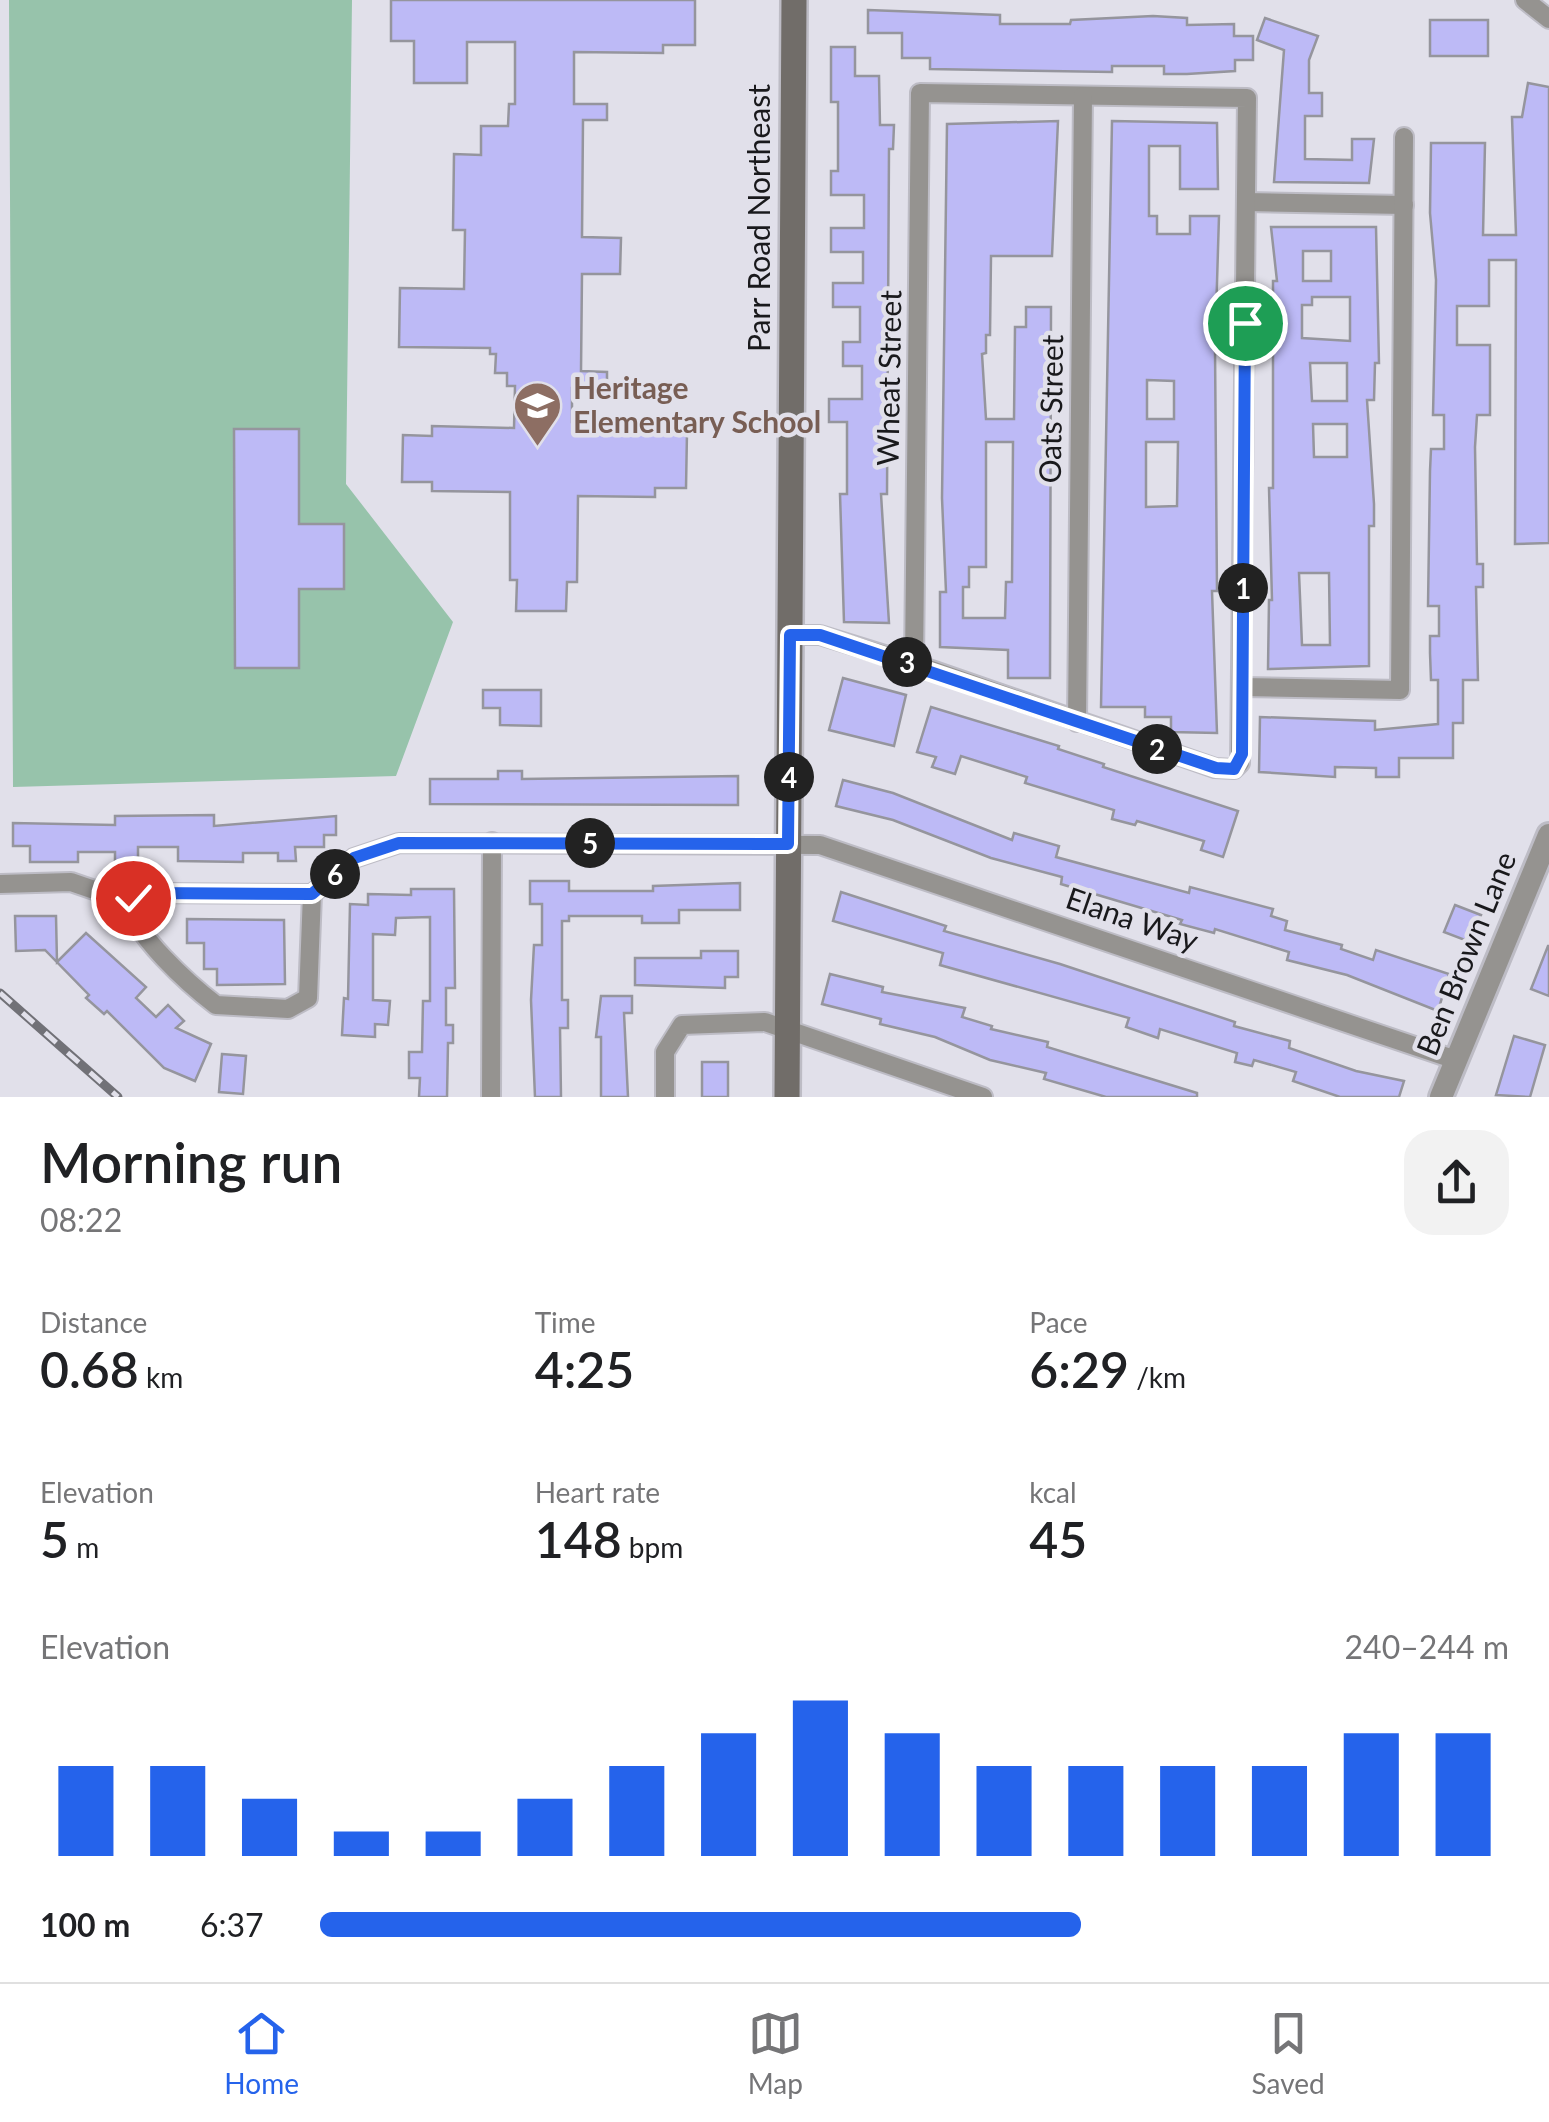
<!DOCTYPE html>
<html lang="en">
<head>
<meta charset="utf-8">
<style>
	body { margin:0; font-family:Lato,sans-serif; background:#f2f2f2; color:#202124; height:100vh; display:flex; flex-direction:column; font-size:38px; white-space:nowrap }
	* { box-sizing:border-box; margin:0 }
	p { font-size:32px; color:#757577 }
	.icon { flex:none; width:55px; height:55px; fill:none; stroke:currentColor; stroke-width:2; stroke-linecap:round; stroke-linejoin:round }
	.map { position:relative; height:1097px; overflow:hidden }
	.panel { display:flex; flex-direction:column; background:#fff; flex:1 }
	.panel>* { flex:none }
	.pin { position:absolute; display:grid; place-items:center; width:85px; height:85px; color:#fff; margin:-42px; border:5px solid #fff; border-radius:50%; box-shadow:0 2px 10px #0007 }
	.km { position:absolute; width:50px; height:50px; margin:-25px; border-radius:50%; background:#222; color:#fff; font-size:28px; line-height:50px; text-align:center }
	.round { display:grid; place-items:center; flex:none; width:105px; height:105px; border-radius:30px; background:#f2f2f2 }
	.headline { display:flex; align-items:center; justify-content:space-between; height:170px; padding:0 40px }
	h1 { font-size:55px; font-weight:600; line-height:75px }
	.metrics { display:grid; grid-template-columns:repeat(3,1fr); gap:15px; height:170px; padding:10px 40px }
	.metrics div { display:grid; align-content:center }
	.metrics b { font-size:50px; font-weight:600 }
	.metrics small { font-size:28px; font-weight:400 }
	.metrics p { font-size:28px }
	.chart { height:280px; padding:20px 40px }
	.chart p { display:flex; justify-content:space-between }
	.chart svg { width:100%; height:180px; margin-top:10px; stroke:#2563eb; stroke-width:6 }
	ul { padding:0 40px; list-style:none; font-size:32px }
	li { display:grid; grid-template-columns:160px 120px 1fr; align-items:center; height:75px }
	li i { height:25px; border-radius:12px; background:#2563eb }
	.menu { display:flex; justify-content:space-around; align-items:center; height:140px; border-top:2px solid #e0e0e0; background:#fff; font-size:28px; color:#757577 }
	.menu a { display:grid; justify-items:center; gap:5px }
	.menu .on { color:#2563eb }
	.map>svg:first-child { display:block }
	.green { fill:#97c3ab }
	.building { fill:#bdbaf6; stroke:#95959d; stroke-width:2.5; fill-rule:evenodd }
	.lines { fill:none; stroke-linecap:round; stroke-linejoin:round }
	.minor-casing { stroke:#bdbcc5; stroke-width:22 }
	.tertiary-casing { stroke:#bdbcc5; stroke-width:28 }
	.secondary-casing { stroke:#bdbcc5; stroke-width:30 }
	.minor { stroke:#959390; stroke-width:18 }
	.tertiary { stroke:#959390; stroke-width:22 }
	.secondary { stroke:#716d69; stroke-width:25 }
	.rail-casing { stroke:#717177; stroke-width:9 }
	.rail { stroke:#e1e0ea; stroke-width:5; stroke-dasharray:15; stroke-linecap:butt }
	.route-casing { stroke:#fff; stroke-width:20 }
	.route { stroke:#2563eb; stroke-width:12 }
	.labels { text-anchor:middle; stroke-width:9; stroke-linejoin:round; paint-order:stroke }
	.street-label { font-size:30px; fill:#19191c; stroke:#e1e0ea }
	.education-label { font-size:30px; font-weight:bold; fill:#785e54; stroke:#e1e0ea; text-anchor:start }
</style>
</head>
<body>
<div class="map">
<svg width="1549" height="1097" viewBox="0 0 1549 1097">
	<rect width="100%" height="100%" fill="#e1e0ea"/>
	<path class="green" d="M9,0H352L346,484L453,622L396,776L13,787Z"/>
	<g class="building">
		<path d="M391,0H695V45H663V53L574,52V104H607V120H583L582,237L621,238L620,274H582L581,371L607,372V389L572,388V422L657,423V432H687L686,488H655V497L578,496L577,582H567L566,611H516L517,580H510V492L432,491V482H402L403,435L432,436V426L514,428L515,386H507V373H495L496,354H490V348L399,347L400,288L464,289L465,230H453L454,154L481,155V126H508L509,104H515V42H467V83H414V41H391Z"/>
		<path d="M868,10L1000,15V24H1070L1071,20L1153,16L1187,18V25L1234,24V36H1253V60H1235V71L1187,74H1164V66H1112V72L930,69V58H902V33H868Z"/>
		<path d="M1265,18L1318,36L1309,60V93H1322V116H1305V159L1352,160V139H1374L1369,183L1274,182L1284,50L1257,40Z"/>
		<rect x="1430" y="20" width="58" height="36"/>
		<path d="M831,47H855V76H879L880,125H894L893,149H889L887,494H881L889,623L844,622L840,494H847V422H829V399H862V366H843V342H860V307H833V283H863V252H831V228H864V195H831V171H838V102H831Z"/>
		<path d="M1528,83L1549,87V543L1515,544L1516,260H1489V306H1457V345H1490V415H1477L1475,447L1477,564H1483V587H1476L1478,680H1463V723H1453V758H1399V777H1376V768L1335,767V777L1259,772L1260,717L1375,721V730L1438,724V680H1431L1430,653V636H1439V606H1428L1430,471L1431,449H1444V415H1433L1436,280L1430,213L1431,143H1485L1483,235H1516L1512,117H1522Z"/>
		<path d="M1058,121L1052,256H991L990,335H986V353L982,354L986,419H1014L1015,327H1026V307H1051L1050,678H1008V650L940,647V592H946L942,498L947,124ZM986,442H1013L1012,582H1006L1005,618H963V587H969V567H986Z"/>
		<path d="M1112,121L1217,123L1218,189H1180V146H1149V216H1157V234H1190V216H1219L1215,349L1217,591H1212L1217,733L1171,732V717H1145V707H1101ZM1147,380L1174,381V419H1147ZM1146,442H1178L1177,506L1146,507Z"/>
		<path d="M1271,227H1376L1379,363H1375L1374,400H1367L1374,504V526H1369V666L1268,669L1269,600H1272L1269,488H1273V281H1277ZM1303,251H1331V281H1303ZM1312,297H1350V341L1302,338V305H1312ZM1310,363H1347V401H1312ZM1313,424H1347V457H1314ZM1299,573H1329L1330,645H1302Z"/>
		<path d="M234,429H299V524H344V589H299V668H235Z"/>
		<path d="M843,678L906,695L894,746L829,730Z"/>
		<path d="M483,690H541V726L500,725V708H483Z"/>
		<path d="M931,707L1059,746L1058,749L1104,764L1103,767L1238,811L1223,857L1201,850L1204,841L1137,821L1135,825L1112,819L1114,810L1025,783L1027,777L961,756L955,774L932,767L936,757L917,752Z"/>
		<path d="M498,771H522V779L738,776V805L430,804V779H498Z"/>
		<path d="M843,780L893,793L1012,840L1014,833L1059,846L1056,857L1189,893L1190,887L1273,909L1271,916L1287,921L1285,930L1342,945L1341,949L1373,960L1376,950L1449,974L1438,1011L1347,975L1287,960L1289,952L1215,929L1214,933L1180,924L1182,920L1061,884L1062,877L991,858L893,820L836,806Z"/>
		<path d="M214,815V826L336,816V835H324V847H295L296,861H278V853H243V862L178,861V847H138V862H115V852H78V862H30V846H13V823L115,825V816Z"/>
		<path d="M530,881H569V891H653V886L740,883V910H679V923H642V916H569V921H562V1000H568V1028H560L561,1097H535L531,1000L534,945H542V904H530Z"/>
		<path d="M411,889H454L455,988H446V1025H453V1043H448L447,1097H419L420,1078H409V1052H422L423,1001H430V917L396,918L395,935L373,934V1000L390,1001L388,1025L375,1024V1037L342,1035L344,998L348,999L350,904L368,905V894L411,895Z"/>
		<path d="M841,892L946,926L944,931L1060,964L1235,1022L1234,1026L1290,1041L1289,1048L1356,1071L1404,1081L1399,1097H1340L1293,1081L1296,1072L1254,1060L1252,1066L1235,1062L1237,1053L1160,1029L1158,1038L1126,1027L1129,1018L940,965L943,953L833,921Z"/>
		<path d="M1455,905L1481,915L1470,942L1444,932Z"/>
		<path d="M15,916H56L57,962L86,933L146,987L136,998L156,1017L168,1005L184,1021L176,1028L211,1044L195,1081L164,1068L107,1011L104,1014L86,998L89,995L45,950L16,951Z"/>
		<path d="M187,919L284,920L285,984L217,985V969H204V943H187Z"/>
		<path d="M1548,946H1549V996L1531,989Z"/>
		<path d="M701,951H738V977H725V988L635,985V958H701Z"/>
		<path d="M830,974L883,987L882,992L965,1008L962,1017L992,1026L991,1029L1048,1042L1047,1047L1197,1093V1097H1106L1044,1079L1046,1073L990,1060L935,1037L880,1024L881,1019L822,1004Z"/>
		<path d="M601,996H632V1013H624L628,1097H601V1037H596Z"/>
		<path d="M1514,1036L1545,1045L1530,1097L1496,1095Z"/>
		<path d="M222,1054L246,1056L243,1094L219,1092Z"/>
		<rect x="702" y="1062" width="26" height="35"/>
	</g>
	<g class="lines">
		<defs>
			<g id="minor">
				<path d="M1525,0L1549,19"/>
				<path d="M1246,202L1404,205"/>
				<path d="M790,635H820L914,664L1215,768L1234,769L1240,763L1247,98L920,93L914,664"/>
				<path d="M1242,687L1400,690L1404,137"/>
				<path d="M1077,722L1083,96"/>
				<path d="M0,884L71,882L129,902L145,893L312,894L354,858L399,843L820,845L1456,1060"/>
				<path d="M129,902C131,933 191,986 216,1005L288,1009L308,998L312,894"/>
				<path d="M491,1097L492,842"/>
				<path d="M665,1097V1052L682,1025L765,1022L983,1097"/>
			</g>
			<path id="tertiary" d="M1441,1097L1549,835"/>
			<path id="secondary" d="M787,1097L794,0"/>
		</defs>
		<use href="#minor" class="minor-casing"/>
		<use href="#tertiary" class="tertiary-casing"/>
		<use href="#secondary" class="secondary-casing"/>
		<use href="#minor" class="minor"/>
		<use href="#tertiary" class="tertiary"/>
		<use href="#secondary" class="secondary"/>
		<defs>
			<path id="rail" d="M0,993L118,1097"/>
		</defs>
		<use href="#rail" class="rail-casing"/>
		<use href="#rail" class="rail"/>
	</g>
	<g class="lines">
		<defs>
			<path id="route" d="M133,898L146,893L312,894L354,858L399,843L788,844L790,635H820L1216,768L1234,769L1242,754L1245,323"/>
		</defs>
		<use href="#route" class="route-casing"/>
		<use href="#route" class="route"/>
	</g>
	<defs>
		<symbol id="school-pin" viewBox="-11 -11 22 30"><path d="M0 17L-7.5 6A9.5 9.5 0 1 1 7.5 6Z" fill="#8d6e63" stroke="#e1e0ea"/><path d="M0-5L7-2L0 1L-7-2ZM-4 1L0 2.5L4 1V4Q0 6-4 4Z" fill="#fff"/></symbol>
	</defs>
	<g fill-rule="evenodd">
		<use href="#school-pin" x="510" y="378" width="55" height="75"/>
	</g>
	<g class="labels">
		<g class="street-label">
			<text transform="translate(760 218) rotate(-90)" y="10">Parr Road Northeast</text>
			<text transform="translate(890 378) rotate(-89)" y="10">Wheat Street</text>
			<text transform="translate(1052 409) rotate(-89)" y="10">Oats Street</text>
			<text transform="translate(1132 920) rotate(19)" y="10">Elana Way</text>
			<text transform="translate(1467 954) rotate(-68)" y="10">Ben Brown Lane</text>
		</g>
		<g class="education-label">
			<text x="573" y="399">Heritage<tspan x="573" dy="34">Elementary School</tspan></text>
		</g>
	</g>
</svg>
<div class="pin" style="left:1245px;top:323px;background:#1e9e55"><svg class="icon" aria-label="arrive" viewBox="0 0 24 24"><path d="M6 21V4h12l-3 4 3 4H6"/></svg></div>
<div class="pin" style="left:133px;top:898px;background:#d93025"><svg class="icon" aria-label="check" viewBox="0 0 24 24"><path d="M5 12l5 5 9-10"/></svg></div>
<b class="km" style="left:1243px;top:588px">1</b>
<b class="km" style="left:1157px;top:749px">2</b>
<b class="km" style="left:907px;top:662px">3</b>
<b class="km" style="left:789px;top:777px">4</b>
<b class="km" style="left:590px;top:843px">5</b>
<b class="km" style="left:335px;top:874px">6</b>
</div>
<section class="panel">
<div class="headline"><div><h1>Morning run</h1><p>08:22</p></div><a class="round"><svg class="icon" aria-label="share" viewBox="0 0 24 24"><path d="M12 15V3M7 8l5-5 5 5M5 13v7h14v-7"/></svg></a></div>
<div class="metrics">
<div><p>Distance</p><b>0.68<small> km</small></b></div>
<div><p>Time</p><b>4:25</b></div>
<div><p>Pace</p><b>6:29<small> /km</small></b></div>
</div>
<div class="metrics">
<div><p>Elevation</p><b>5<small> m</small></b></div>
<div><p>Heart rate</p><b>148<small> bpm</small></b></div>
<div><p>kcal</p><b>45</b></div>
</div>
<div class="chart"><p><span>Elevation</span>240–244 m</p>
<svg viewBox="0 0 160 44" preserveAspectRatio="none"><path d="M5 44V22M15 44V22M25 44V30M35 44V38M45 44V38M55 44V30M65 44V22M75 44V14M85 44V6M95 44V14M105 44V22M115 44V22M125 44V22M135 44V22M145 44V14M155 44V14"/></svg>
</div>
<ul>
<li><b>100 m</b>6:37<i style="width:64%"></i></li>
</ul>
</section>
<nav class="menu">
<a class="on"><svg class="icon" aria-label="home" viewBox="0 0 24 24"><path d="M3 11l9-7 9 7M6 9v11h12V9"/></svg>Home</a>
<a><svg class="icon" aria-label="map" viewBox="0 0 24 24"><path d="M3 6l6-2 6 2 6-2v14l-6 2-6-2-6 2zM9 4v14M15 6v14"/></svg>Map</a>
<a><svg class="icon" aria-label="saved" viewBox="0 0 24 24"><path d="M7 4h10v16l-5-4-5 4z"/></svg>Saved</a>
</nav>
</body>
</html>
